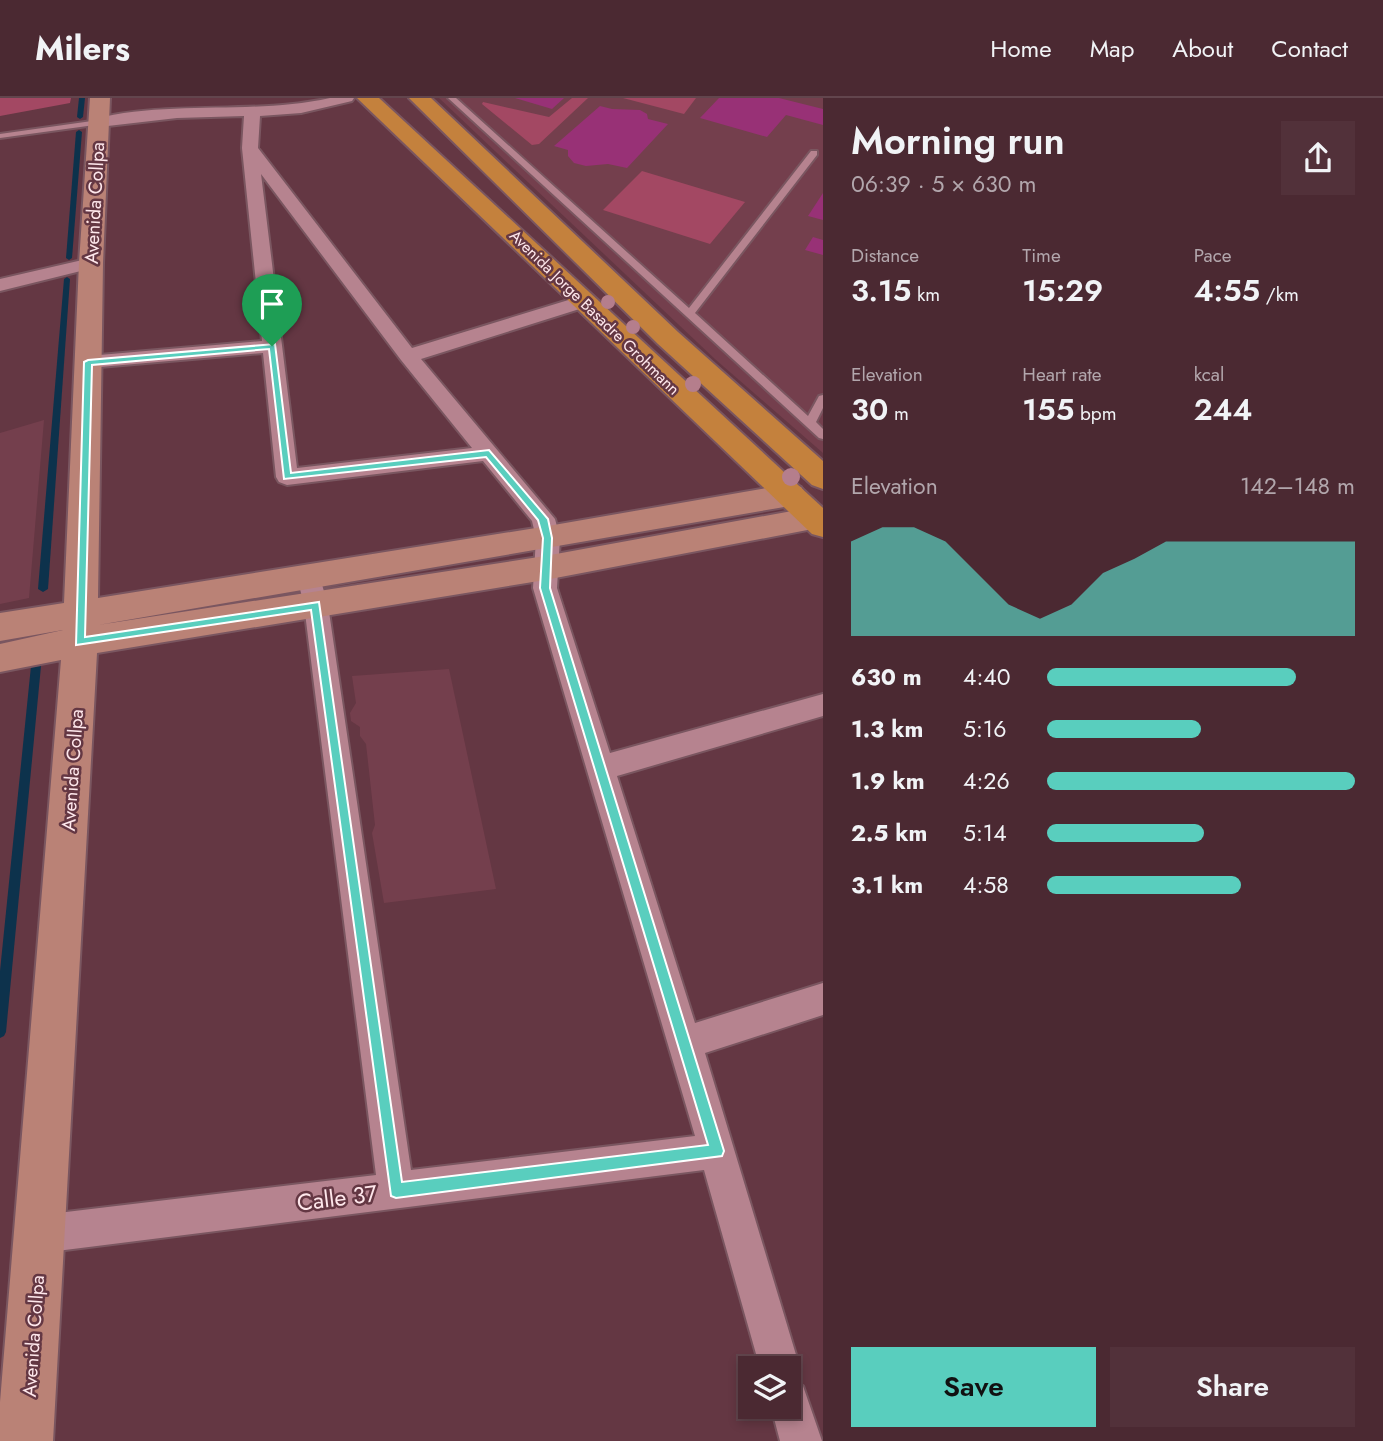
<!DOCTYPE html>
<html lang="en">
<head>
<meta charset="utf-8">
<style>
	body { margin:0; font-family:Jost,sans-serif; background:#52313a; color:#f1f3f6; height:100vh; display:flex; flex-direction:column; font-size:26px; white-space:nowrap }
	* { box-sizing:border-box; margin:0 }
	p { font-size:23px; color:#b2a6ac }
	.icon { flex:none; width:38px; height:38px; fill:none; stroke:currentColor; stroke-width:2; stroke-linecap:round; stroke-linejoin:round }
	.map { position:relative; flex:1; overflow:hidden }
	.sheet { display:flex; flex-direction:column; background:#4b2932; width:560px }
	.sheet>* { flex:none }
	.tools { position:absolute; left:738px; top:1258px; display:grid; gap:14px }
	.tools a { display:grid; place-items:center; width:63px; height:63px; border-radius:0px; background:#4b2932; box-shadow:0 4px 10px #0003,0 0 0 2px #62454d; font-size:35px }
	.pin { position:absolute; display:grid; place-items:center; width:60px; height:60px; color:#fff; margin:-72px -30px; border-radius:50% 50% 50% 0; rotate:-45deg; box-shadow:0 0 7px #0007 }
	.pin .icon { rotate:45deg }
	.round { display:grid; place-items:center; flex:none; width:74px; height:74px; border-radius:0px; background:#52313a }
	.overview { display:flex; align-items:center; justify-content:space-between; height:119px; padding:0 28px }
	h1 { font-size:38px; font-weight:600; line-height:52px }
	.metrics { display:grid; grid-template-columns:repeat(3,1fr); gap:10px; height:119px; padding:7px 28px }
	.metrics div { display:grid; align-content:center }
	.metrics b { font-size:30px; font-weight:600 }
	.metrics small { font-size:19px; font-weight:400 }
	.metrics p { font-size:19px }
	.chart { height:196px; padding:14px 28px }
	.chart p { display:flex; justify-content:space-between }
	.chart svg { width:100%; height:126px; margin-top:7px; fill:#59cebe; opacity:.7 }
	.primary-button { display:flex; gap:14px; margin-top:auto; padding:14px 28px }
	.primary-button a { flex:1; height:80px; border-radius:0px; background:#59cebe; color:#111; font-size:28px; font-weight:600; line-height:80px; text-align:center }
	.primary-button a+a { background:#52313a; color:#f1f3f6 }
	ul { padding:0 28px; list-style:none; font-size:23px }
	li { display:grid; grid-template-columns:112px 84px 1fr; align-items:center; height:52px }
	li i { height:18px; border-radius:9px; background:#59cebe }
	header { display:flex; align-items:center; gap:42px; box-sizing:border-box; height:98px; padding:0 35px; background:#4b2932; border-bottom:2px solid #62454d }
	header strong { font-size:33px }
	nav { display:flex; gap:38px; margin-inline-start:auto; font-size:24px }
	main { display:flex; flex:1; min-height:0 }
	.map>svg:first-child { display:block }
	.built { fill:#743f4d }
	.green { fill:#a34863 }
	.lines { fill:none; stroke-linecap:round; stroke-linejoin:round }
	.stream { fill:#0d324c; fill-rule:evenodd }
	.building { fill:#983176 }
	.lane-casing { stroke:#7a5660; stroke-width:4 }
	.street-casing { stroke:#7a5660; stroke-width:4 }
	.secondary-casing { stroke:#7a5660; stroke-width:4 }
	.highway-casing { stroke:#7a5660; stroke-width:4 }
	.lane { fill:#b6838f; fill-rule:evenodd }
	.street { fill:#b6838f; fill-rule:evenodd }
	.secondary { fill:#ba8276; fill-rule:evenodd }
	.highway { fill:#c4813d; fill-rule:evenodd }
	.tree { fill:#b57e8c }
	.route { fill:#59cebe; stroke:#fff; stroke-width:2; fill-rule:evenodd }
	.labels { text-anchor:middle; stroke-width:5; stroke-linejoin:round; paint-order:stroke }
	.far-street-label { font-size:16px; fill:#fee7eb; stroke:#643743 }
	.street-label { font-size:19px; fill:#fee7eb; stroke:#643743 }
	.near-street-label { font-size:23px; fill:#fee7eb; stroke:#643743 }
</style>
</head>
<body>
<header>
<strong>Milers</strong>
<nav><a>Home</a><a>Map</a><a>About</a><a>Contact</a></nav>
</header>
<main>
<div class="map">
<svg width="823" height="1343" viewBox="0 0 823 1343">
	<rect width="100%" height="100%" fill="#643743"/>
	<g class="built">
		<path d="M439,0H823V355L716,262Z"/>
		<path d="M44,322L29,500L0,506V335Z"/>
		<path d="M449,571L496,791L384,805L372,735L375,727L366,646L360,638V629L351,623L350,615L356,605L352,578Z"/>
	</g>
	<g class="green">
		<path d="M0,0H71L70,5L0,18Z"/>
		<path d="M572,0H588L539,46L532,47L482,6L483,4L549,19Z"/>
		<path d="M623,0H696L684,16Z"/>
		<path d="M642,73L745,104L710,146L603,112Z"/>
	</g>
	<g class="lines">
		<g class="stream">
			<path d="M79,0H85L83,19L80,21L77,19Z"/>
			<path d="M79,32L82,34L72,160L69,162L66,160L76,34Z"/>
			<path d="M67,179L70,181L48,491L43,494L38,491L64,181Z"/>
			<path d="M36,564L41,568L6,934L4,938L0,940V873L31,568Z"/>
		</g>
	</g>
	<g class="building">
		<path d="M515,0H564L552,11Z"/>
		<path d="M719,0H779L823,11V27L786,17L767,39L700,20Z"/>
		<path d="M600,8L612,11L640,12L647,16L648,21L668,26L627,70L608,66L586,68L574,65L568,58V52L554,48Z"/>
		<path d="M823,95V122L808,118Z"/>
		<path d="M813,139L823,142V157L805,152Z"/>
	</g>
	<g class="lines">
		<defs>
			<g id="lane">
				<path d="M448,0H456L689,210L811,53H817V57L695,215L808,318L819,298L823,297V310L816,324L823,331V341L819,340Z"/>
				<path d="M99,22L103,24L102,26L0,40V36Z"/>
			</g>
			<g id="street">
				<path d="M330,0H354L352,3L301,15L260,18L258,50L412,250L575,200L582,198L591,204L589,208L421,261L555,421L560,440L557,490L610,655L823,596V618L617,678L695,925L823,885V917L705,955L800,1270L794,1284L803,1288L822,1343H780L771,1309H789V1270H760L704,1072L41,1155L28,1149L22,1136L28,1123L41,1117L376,1077L304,507L297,479L300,473L309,470L318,473L328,507L411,1072L695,1038L533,490L536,440L532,423L483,363L287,387L279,384L276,379L263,255L88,270L81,268L78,264L81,260L88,258L262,243L242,50L244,18L177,20L99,29L94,27L91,24L94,21C171,2 253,17 330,0ZM261,76L401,262L472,350L297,370Z"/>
				<path d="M91,160L97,161L100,165L97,169L0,193V181Z"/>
			</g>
			<path id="secondary" d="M90,0H110L103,165L98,500L548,428L790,386L801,389L806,397L801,405L790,408L98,527L545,458L814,409L823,411V429L545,482L97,555L53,1343H0V1304L61,562L0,574V546L63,532L0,543V515L64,505L79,165Z"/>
			<g id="highway">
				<path d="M357,0H379L823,410V439L812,436Z"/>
				<path d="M409,0H431L678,234L823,363V391L812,387L658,246Z"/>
			</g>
		</defs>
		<use href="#lane" class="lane-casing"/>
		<use href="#street" class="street-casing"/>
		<use href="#secondary" class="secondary-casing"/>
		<use href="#highway" class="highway-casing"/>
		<use href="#lane" class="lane"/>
		<use href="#street" class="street"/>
		<use href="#secondary" class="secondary"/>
		<use href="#highway" class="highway"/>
	</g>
	<g class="tree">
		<circle cx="608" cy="204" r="7"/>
		<circle cx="633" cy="229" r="7"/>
		<circle cx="693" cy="286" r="8"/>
		<circle cx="791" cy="379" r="9"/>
	</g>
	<path class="route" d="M275,246L291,375L489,352L548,421L552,440L550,490L724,1053L722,1058L396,1100L391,1098L311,512L76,547L84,264L88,262ZM269,251L284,381L486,359L538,422L543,440L540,490L708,1047L402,1084L319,504L85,539L92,267Z"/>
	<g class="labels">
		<g class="far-street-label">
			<text transform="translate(595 214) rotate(44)" y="6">Avenida Jorge Basadre Grohmann</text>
		</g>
		<g class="street-label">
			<text transform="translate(94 105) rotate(-87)" y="7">Avenida Collpa</text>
			<text transform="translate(72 672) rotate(-86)" y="7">Avenida Collpa</text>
			<text transform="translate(33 1238) rotate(-86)" y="7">Avenida Collpa</text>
		</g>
		<g class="near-street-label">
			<text transform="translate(337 1100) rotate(-7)" y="8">Calle 37</text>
		</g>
	</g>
</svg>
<div class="tools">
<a><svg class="icon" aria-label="layers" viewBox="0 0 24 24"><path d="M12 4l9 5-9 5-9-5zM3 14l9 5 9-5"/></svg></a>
</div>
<div class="pin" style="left:272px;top:248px;background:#1e9e55"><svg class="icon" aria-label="arrive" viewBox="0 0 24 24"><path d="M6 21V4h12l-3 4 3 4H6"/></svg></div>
</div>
<section class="sheet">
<div class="overview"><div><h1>Morning run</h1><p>06:39 · 5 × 630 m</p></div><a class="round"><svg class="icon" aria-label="share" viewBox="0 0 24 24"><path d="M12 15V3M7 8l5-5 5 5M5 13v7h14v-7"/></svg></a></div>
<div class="metrics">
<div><p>Distance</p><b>3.15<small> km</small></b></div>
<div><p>Time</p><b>15:29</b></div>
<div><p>Pace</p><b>4:55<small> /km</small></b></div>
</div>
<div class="metrics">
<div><p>Elevation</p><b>30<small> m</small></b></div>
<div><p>Heart rate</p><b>155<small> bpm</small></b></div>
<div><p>kcal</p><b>244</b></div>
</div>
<div class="chart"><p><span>Elevation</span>142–148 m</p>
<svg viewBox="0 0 160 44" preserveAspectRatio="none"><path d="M0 44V11L10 6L20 6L30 11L40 22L50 33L60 38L70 33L80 22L90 17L100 11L110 11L120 11L130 11L140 11L150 11L160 11V44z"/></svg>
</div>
<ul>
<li><b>630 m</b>4:40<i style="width:81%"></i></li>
<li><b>1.3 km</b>5:16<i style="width:50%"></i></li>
<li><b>1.9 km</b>4:26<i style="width:100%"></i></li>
<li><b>2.5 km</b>5:14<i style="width:51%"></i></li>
<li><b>3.1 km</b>4:58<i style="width:63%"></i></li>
</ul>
<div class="primary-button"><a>Save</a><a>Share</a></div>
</section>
</main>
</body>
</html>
